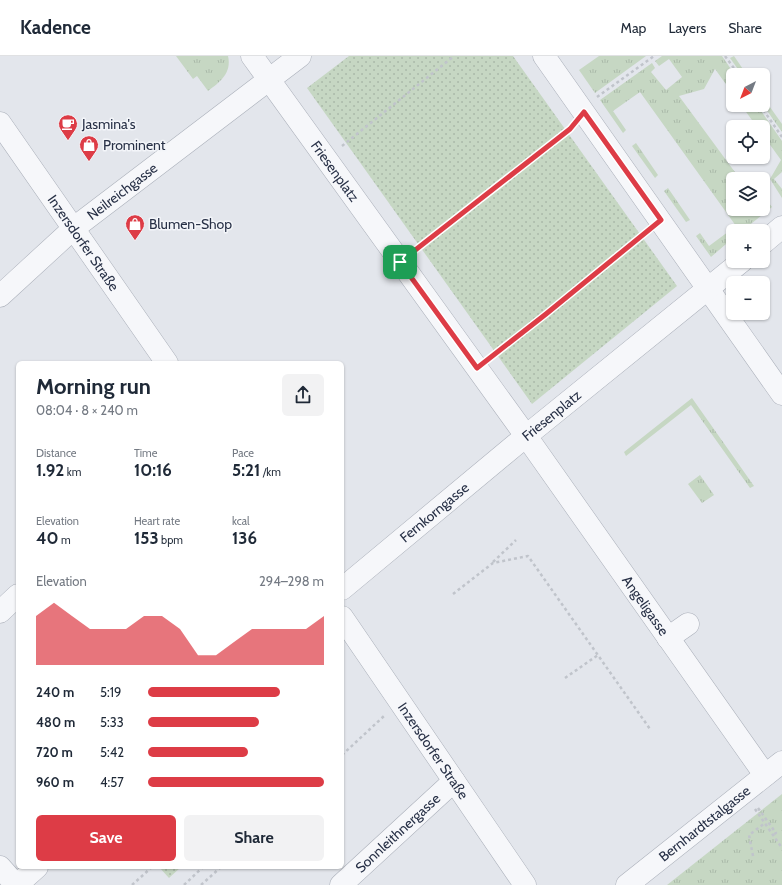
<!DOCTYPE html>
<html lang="en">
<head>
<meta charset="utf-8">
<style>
	body { margin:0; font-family:Cabin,sans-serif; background:#f2f2f3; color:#1f2937; height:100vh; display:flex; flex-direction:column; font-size:15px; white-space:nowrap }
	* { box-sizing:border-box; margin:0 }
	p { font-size:13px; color:#747a83 }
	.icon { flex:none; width:22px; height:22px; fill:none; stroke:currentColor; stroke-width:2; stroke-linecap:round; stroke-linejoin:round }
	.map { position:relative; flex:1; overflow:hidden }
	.details { position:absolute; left:16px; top:305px; width:328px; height:508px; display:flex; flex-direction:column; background:#fff; border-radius:6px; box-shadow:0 1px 3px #0004 }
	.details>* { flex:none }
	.needle { width:26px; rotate:222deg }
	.tools { position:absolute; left:726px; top:12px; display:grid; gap:8px }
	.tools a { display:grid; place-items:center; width:44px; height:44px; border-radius:6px; background:#fff; box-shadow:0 1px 3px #0004; font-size:20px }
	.pin { position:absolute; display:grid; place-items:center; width:34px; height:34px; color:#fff; margin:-17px; border-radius:8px; box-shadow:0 2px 6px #0006 }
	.round { display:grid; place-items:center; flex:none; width:42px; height:42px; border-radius:6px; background:#f2f2f3 }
	.overview { display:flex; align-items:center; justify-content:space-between; height:68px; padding:0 20px }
	h1 { font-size:22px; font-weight:700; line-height:30px }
	.stats { display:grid; grid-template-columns:repeat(3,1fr); gap:6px; height:68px; padding:4px 20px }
	.stats div { display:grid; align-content:center }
	.stats b { font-size:17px; font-weight:700 }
	.stats small { font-size:11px; font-weight:400 }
	.stats p { font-size:11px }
	.chart { height:112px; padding:8px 20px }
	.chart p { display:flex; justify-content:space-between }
	.chart svg { width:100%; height:72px; margin-top:4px; fill:#dd3c46; opacity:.7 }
	.primary-button { display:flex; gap:8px; margin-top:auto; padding:8px 20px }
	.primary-button a { flex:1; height:46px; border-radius:6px; background:#dd3c46; color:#fff; font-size:16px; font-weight:700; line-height:46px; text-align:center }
	.primary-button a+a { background:#f2f2f3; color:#1f2937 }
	ul { padding:0 20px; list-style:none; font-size:13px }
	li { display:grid; grid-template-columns:64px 48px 1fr; align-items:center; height:30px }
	li i { height:10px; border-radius:5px; background:#dd3c46 }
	header { display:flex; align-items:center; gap:24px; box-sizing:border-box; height:56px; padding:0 20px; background:#fff; border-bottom:1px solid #e0e1e3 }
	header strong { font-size:19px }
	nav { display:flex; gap:22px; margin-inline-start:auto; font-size:14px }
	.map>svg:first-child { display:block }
	.grass { fill:url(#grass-tufts) }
	.park { fill:url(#park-dots) }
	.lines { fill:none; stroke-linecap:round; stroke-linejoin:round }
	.minor-casing { stroke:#abb0ba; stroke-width:23 }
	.path { stroke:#c0c4cb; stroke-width:2.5; stroke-dasharray:3 3; stroke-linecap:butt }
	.minor { stroke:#f6f7fa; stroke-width:22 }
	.route-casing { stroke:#fff; stroke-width:8 }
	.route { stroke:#dd3c46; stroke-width:5 }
	.labels { text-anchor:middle; stroke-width:3; stroke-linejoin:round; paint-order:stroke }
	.poi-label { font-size:14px; fill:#283147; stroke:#f3f5f9; text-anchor:start }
	.street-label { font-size:14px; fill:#283147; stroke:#f3f5f9 }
</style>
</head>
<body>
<header>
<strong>Kadence</strong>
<nav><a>Map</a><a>Layers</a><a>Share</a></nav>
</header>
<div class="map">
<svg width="782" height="829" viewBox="0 0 782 829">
	<defs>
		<pattern id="grass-tufts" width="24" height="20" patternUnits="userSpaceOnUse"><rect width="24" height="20" fill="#c6d7c3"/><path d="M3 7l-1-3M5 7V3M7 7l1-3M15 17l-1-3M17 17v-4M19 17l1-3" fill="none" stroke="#aab9a9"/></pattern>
		<pattern id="park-dots" width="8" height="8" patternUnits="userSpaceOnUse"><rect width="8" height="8" fill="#c6d7c3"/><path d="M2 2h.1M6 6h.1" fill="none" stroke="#aab9a9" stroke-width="1.8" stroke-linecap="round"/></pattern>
	</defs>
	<rect width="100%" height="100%" fill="#e3e6ec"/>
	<g class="grass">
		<path d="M176,0H228C232,17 220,26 208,35L197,20L193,23Z"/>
		<path d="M599,0H646L595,37L579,14Z"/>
		<path d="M662,0H722L735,19H733V38L715,13L704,33L679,40L740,123H733V153H763V139L772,151L742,175H733V182L711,201L696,180L700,177L709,190L736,170L640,36L613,55L626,74L623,77L600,44L652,7L655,12L651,16L666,34L682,21L669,3L659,10L655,5Z"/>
		<path d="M734,0L747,19H742L730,2Z"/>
		<path d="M765,44L782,68V76L763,49Z"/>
		<path d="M741,49H757L782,85V116L774,123L782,133V142L770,123L781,104L763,79V71H757Z"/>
		<path d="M636,87L658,119L655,122L632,90Z"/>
		<path d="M668,132L690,164L686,166L664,135Z"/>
		<path d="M692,342L754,430L750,432L691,349L626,400L624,396Z"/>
		<path d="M700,419L714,439L702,447L688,428Z"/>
		<path d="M782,738V829H667Z"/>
	</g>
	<g class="park">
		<path d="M349,0H513L677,230L532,348L307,32Z"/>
		<path d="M159,811H181L169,822Z"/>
	</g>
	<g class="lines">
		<defs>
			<g id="minor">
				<path id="s1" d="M252,0L526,380L765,719"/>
				<path d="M544,0L782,338"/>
				<path id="s2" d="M0,67L167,307"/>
				<path d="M763,187L782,171"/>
				<path id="s3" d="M0,240L74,172L300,0"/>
				<path id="s4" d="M342,533L526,380L742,205"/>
				<path d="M0,556L18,539"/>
				<path id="s5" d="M342,561L525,829"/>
				<path d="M668,582L688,568"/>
				<path d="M0,811L16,829"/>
				<path d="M17,829L37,811"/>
				<path id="s6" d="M341,829L454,725"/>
				<path id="s7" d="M627,829L782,706"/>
			</g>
		</defs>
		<use href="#minor" class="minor-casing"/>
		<g class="path">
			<path d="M725,0L739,19"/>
			<path d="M597,41L654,0"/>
			<path d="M760,49L782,81"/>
			<path d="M342,90L454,0"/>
			<path d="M417,194L570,73"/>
			<path d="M493,299L643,179"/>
			<path d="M493,506L516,484"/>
			<path d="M453,538L493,507L528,500L650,673"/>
			<path d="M565,622L598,599"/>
			<path d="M342,699L384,660"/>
			<path d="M758,752L776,777L773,779"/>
			<path d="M755,753L782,792"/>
			<path d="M753,800L749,779L765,767"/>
			<path d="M132,829L152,811"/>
			<path d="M184,829L203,811"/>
			<path d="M201,829L221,811"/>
		</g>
		<use href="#minor" class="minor"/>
	</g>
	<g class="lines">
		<defs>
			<path id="route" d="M584,56L661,164L546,258L477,312L400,206L570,73Z"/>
		</defs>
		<use href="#route" class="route-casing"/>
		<use href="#route" class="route"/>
	</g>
	<defs>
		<symbol id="cafe-pin" viewBox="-11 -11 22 30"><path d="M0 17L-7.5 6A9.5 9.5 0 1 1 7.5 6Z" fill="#dd3c46" stroke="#f3f5f9"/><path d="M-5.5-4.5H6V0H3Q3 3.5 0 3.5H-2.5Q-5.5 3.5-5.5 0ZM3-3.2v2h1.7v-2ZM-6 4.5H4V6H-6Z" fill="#fff"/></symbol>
		<symbol id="shop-pin" viewBox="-11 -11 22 30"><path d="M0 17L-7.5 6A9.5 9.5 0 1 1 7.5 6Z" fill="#dd3c46" stroke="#f3f5f9"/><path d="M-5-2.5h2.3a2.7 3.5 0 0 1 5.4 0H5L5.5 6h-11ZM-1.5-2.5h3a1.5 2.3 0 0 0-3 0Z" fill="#fff"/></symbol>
	</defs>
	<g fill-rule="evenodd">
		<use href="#cafe-pin" x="57" y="57" width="22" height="30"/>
		<use href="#shop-pin" x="78" y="78" width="22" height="30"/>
		<use href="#shop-pin" x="124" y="157" width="22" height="30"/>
	</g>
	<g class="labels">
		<g class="poi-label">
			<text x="82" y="73">Jasmina's</text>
			<text x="103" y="94">Prominent</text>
			<text x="149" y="173">Blumen-Shop</text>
		</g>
		<g class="street-label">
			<text dy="5" stroke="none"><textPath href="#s1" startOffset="142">Friesenplatz</textPath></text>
			<text dy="5" stroke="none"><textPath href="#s3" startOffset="161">Neilreichgasse</textPath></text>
			<text dy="5" stroke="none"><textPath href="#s2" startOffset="146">Inzersdorfer Straße</textPath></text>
			<text dy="5" stroke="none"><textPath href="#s4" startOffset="272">Friesenplatz</textPath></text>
			<text dy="5" stroke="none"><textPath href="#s4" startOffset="120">Fernkorngasse</textPath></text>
			<text dy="5" stroke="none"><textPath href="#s1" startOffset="676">Angeligasse</textPath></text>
			<text dy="5" stroke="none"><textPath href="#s5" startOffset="162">Inzersdorfer Straße</textPath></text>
			<text dy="5" stroke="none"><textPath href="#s7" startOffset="99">Bernhardtstalgasse</textPath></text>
			<text dy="5" stroke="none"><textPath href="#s6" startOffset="77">Sonnleithnergasse</textPath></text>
		</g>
	</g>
</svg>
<div class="tools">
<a><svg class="needle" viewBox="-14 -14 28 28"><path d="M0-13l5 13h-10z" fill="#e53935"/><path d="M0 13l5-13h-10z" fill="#747a83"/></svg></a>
<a><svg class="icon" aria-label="locate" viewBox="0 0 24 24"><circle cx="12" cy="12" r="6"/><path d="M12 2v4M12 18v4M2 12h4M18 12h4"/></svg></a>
<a><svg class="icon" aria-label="layers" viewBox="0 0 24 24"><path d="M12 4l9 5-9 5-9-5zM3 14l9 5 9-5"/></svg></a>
<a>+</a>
<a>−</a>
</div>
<div class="pin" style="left:400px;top:206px;background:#1e9e55"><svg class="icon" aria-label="arrive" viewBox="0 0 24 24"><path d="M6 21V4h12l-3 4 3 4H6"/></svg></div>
<section class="details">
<div class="overview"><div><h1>Morning run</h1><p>08:04 · 8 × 240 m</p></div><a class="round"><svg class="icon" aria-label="share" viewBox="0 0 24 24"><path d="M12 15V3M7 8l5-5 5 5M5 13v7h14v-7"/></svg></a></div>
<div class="stats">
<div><p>Distance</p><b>1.92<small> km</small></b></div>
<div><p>Time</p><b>10:16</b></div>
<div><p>Pace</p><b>5:21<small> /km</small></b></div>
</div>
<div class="stats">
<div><p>Elevation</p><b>40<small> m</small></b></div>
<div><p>Heart rate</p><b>153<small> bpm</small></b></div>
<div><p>kcal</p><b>136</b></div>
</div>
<div class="chart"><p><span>Elevation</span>294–298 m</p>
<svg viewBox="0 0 160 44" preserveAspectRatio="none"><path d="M0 44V14L10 6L20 14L30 22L40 22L50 22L60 14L70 14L80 22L90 38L100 38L110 30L120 22L130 22L140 22L150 22L160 14V44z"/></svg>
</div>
<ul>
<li><b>240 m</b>5:19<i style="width:75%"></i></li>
<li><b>480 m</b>5:33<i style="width:63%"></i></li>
<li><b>720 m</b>5:42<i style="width:57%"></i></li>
<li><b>960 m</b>4:57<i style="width:100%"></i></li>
</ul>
<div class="primary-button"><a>Save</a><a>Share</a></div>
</section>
</div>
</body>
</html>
